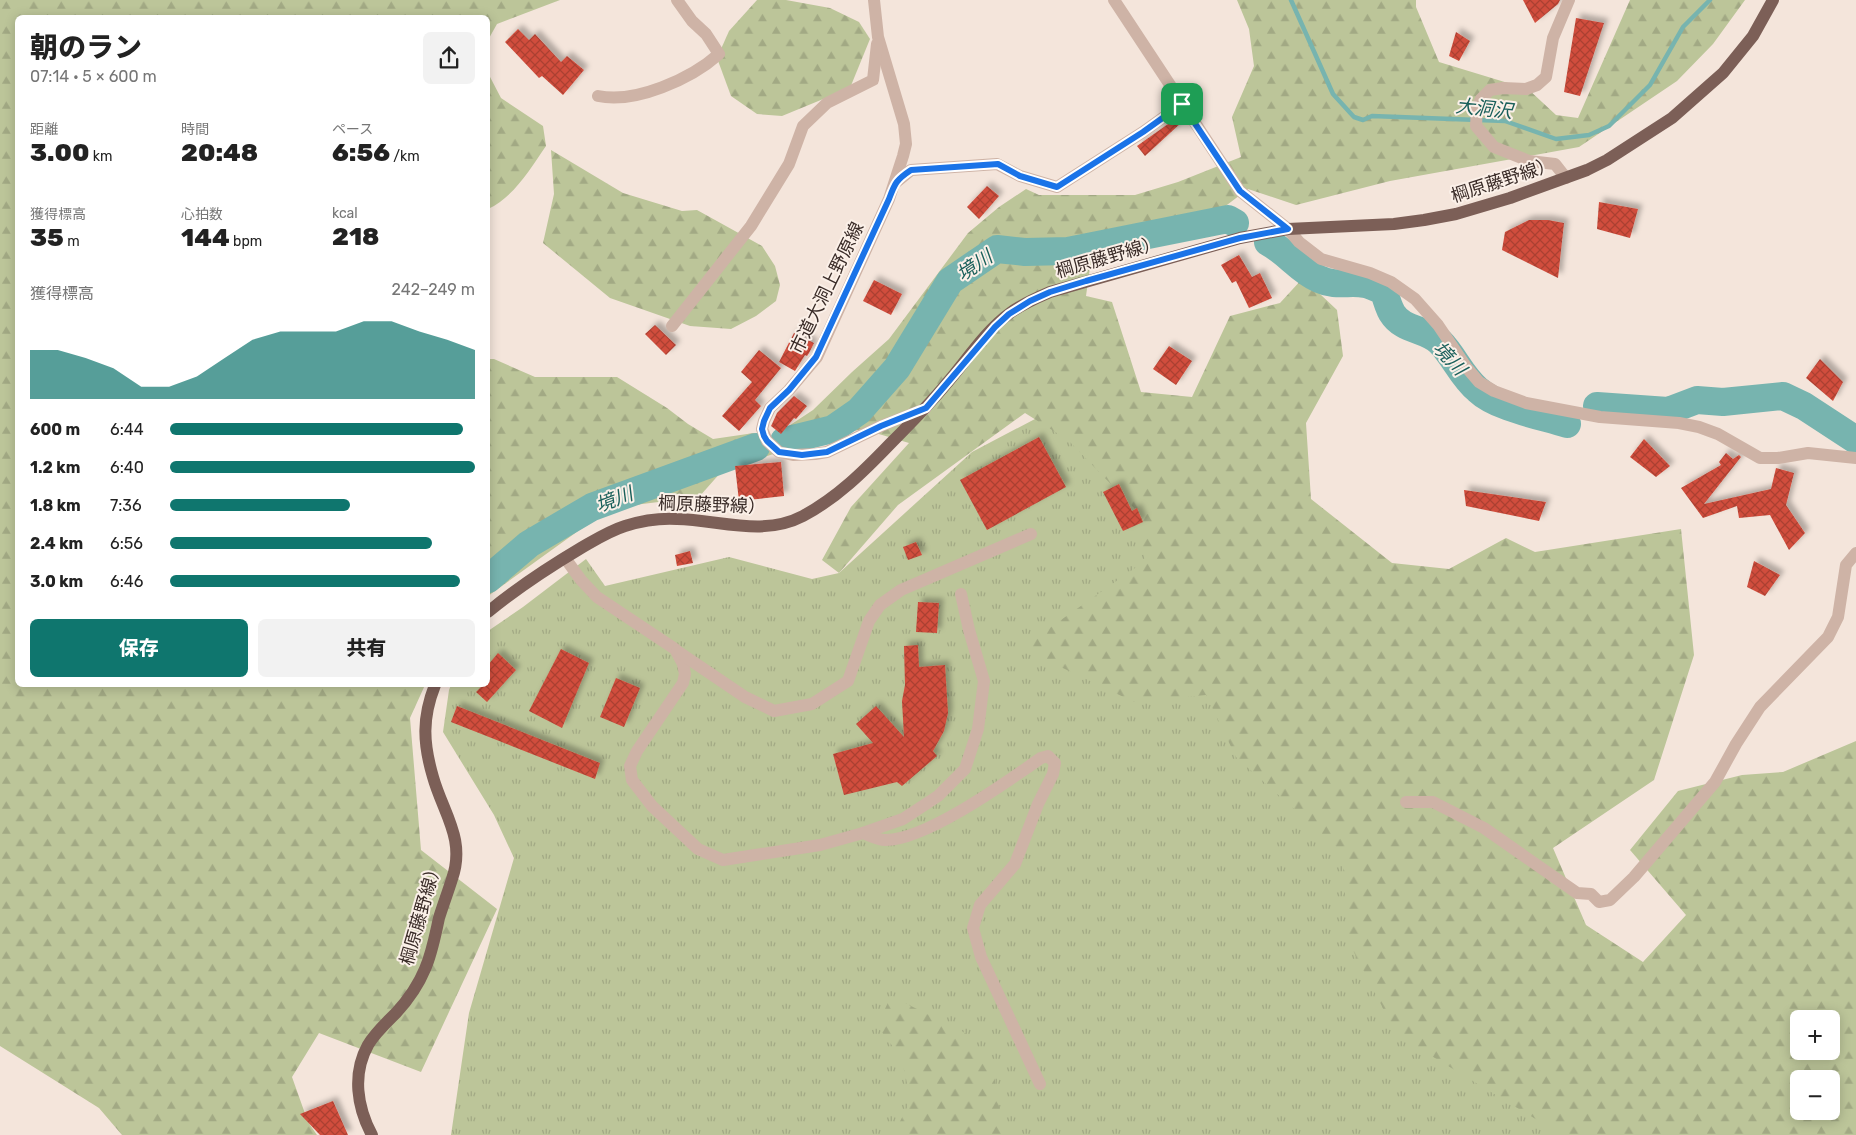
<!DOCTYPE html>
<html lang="ja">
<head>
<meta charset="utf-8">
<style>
	body { margin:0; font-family:Rubik,"Noto Sans JP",sans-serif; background:#f2f2f2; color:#222; height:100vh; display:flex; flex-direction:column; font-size:19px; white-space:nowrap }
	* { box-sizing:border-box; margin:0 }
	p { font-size:16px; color:#767676 }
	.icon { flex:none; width:28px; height:28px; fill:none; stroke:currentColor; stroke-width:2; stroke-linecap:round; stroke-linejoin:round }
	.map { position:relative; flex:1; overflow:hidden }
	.drawer { position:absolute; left:15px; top:15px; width:475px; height:672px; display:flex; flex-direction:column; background:#fff; border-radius:8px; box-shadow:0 2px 12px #0003 }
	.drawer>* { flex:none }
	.controls { position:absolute; left:1790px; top:1010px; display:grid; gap:10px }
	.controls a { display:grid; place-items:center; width:50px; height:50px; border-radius:8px; background:#fff; box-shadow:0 2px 12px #0003; font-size:25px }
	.pin { position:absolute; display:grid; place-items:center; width:42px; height:42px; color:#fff; margin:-21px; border-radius:10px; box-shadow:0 2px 8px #0006 }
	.round { display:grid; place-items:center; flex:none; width:52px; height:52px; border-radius:8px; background:#f2f2f2 }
	.summary { display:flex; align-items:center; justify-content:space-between; height:85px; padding:0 15px }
	h1 { font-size:28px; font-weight:800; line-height:38px }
	.stats { display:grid; grid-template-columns:repeat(3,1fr); gap:8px; height:85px; padding:5px 15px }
	.stats div { display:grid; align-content:center }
	.stats b { font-size:25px; font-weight:800 }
	.stats small { font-size:14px; font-weight:400 }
	.stats p { font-size:14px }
	.chart { height:140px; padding:10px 15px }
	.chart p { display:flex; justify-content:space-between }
	.chart svg { width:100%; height:90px; margin-top:5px; fill:#0f766e; opacity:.7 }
	.action { display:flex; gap:10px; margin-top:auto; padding:10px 15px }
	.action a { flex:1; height:58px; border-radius:8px; background:#0f766e; color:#fff; font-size:20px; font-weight:800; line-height:58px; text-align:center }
	.action a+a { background:#f2f2f2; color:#222 }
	ul { padding:0 15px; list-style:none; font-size:16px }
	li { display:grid; grid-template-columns:80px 60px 1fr; align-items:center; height:38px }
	li i { height:12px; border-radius:6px; background:#0f766e }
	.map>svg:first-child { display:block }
	.grass { fill:url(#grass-tufts) }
	.forest { fill:url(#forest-firs); fill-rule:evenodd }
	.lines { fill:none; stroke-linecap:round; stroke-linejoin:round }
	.stream { stroke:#77b4af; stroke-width:4.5 }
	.river { stroke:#77b4af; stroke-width:28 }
	.building { fill:url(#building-cross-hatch); filter:url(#shadow) }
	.minor { stroke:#ceb3a6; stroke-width:12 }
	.major { stroke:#7c5f57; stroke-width:12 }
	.route-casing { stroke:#fff; stroke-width:10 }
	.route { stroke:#1a73e8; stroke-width:6 }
	.labels { text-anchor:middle; stroke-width:4; stroke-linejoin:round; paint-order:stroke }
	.street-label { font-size:18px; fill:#392b27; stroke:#fbf0e8 }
	.water-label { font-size:19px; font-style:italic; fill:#195f5a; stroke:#fbf0e8 }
</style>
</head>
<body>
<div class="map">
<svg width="1856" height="1135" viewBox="0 0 1856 1135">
	<defs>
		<pattern id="grass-tufts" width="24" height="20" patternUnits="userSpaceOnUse" patternTransform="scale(1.25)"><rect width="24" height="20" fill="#bcc599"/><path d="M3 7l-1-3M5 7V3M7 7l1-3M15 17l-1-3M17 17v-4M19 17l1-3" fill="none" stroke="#a2a984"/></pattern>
		<pattern id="forest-firs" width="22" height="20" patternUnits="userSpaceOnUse" patternTransform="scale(1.25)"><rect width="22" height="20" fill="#bcc599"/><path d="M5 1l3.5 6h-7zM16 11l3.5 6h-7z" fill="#a2a984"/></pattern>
		<pattern id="building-cross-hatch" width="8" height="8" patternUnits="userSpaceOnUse" patternTransform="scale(1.25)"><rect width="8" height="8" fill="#d14d3c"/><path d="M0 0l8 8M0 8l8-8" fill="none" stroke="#ab4032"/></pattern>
		<filter id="shadow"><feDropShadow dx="4.5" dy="-4.5" stdDeviation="2.5" flood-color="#0004"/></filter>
	</defs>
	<rect width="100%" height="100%" fill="#f4e5db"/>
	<path class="grass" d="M1086,399L1575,1135H451L469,1013L514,858L494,815L443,732L449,690L451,685H488V631L523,607L586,559L605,586L729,557L812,579L839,573L972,452L1052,410Z"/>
	<g class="forest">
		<path d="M0,0H560L497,24L488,40V18H18V685H425L410,718L421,850L497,909L421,1072L319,1033L292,1077L308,1122L317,1135H122L99,1108L0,1046Z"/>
		<path d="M757,0H786L830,8L859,22L870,39L850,88L782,116L757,114L731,96L717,58L729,31Z"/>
		<path d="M1237,0H1416V7L1439,62L1528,89L1556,115L1578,118L1630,0H1745L1713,44L1677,81L1579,147L1390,181L1296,205L1248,189L1190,233L1090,267L1086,296L1112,302L1141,392L1192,397L1230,316L1280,303L1303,278L1337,310L1343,356L1306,423L1311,499L1392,563L1449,569L1506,538L1535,552L1681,529L1694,655L1654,780L1553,848L1586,925L1643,962L1686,915L1630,850L1678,791L1742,775L1783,772L1856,741V1135H1562L1397,1035L1347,939L1343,853L1236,757L1206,695L1134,702L1021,648L1145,561L1135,509L1068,440L1025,413L898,505L839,573L822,560L851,507L909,443L862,429L804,444L722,471L699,497L610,508L488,596V359H494L535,377H617L667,408L688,424L713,439L754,433L772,437L813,410L852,372L889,339L968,233L999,207L1026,189L1039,195H1135L1178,182L1241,157L1232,117L1254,66L1249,29ZM1799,1019H1831V1051H1799ZM1799,1079H1831V1111H1799Z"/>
		<path d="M488,64L489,75L501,98L543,126L546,146C530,169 514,197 488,209Z"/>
		<path d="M551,150L623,193L682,211L697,210L762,246L775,266L780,285L776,301L756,316L731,329L690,326L610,298L543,243L554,194Z"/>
		<path d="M891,996L967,1034L993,1069L1004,1135H893L911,1100L901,1057L877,1026Z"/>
	</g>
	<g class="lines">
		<path class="stream" d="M1291,0L1333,94L1354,117L1363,120L1372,116L1505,121L1556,139L1589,135L1609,126L1650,85L1683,27L1710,0"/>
		<g class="river">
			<path d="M1268,242C1287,252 1299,270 1319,279C1336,287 1349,281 1365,284C1371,285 1378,289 1384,291C1386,298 1388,306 1392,313C1403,331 1425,328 1440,342C1454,356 1462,377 1478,390C1497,408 1542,416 1567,424"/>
			<path d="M1597,406L1668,411L1697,400L1723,402L1783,396L1804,406L1856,440"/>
			<path d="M784,441L833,429L859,411L897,368L950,281L997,249L1025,252L1068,251L1228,219L1235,223"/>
			<path d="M488,579L529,544L592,507L756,447"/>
		</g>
	</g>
	<g class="building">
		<path d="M1523,0H1560L1558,4L1535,23Z"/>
		<path d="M1576,18L1604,23L1580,96L1564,92Z"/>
		<path d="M518,29L529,40L535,34L561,62L567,56L584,70L563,95L542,76L539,78L505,42Z"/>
		<path d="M1456,32L1470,41L1459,61L1449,56Z"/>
		<path d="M1178,117L1182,122L1145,156L1137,146Z"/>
		<path d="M987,186L999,196L979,219L967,207Z"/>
		<path d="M1599,202L1638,209L1630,238L1597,229Z"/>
		<path d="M1529,220H1548L1564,223L1558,278L1502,250L1505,232Z"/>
		<path d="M1239,255L1252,277L1260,273L1272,298L1249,308L1236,281L1232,283L1221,265Z"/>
		<path d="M874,280L902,294L891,315L863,301Z"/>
		<path d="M655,325L676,345L666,355L645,334Z"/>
		<path d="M794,333L814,343L809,353L807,356L805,355L795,371L779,362Z"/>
		<path d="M1169,346L1192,361L1176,385L1153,369Z"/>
		<path d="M759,350L781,368L755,400L761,406L739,431L722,416L752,382L741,372Z"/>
		<path d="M1820,359L1843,382L1833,401L1806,378Z"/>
		<path d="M794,396L807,406L796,419L794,418L781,434L771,426L772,424L777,413Z"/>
		<path d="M1039,437L1066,487L987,530L960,480Z"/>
		<path d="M1644,439L1670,466L1656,477L1630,457Z"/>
		<path d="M1726,453L1733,459L1739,455L1741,457L1704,504L1771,489L1776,468L1794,473L1786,505L1805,533L1789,550L1770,515L1739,518L1737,506L1703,518L1681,488L1721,465L1719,462Z"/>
		<path d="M781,462L784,496L739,501L735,466Z"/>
		<path d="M1119,484L1132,511L1137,508L1143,522L1123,531L1103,492Z"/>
		<path d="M1464,490L1546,502L1539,521L1466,506Z"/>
		<path d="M916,542L922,555L908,560L903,547Z"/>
		<path d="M690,551L693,563L677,566L675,555Z"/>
		<path d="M1754,561L1780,575L1765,596L1747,587Z"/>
		<path d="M918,602L939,603L937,633L916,632Z"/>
		<path d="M918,645L919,667L945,665L948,713L944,731L933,751L937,756L902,786L897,782L844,795L833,754L873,743L856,724L876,706L904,737L902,701L905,685L904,646Z"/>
		<path d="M561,649L589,663L562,728L529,711Z"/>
		<path d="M498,653L516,670L487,702L476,692L483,685H488V665Z"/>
		<path d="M616,678L640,688L624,727L600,717Z"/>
		<path d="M457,706L600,763L595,779L451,722Z"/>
		<path d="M333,1101L348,1135H320L300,1114Z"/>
	</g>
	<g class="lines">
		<g class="minor">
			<path d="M874,0L878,37L904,124L906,144L903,156L889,199L817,357L789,390L770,408L764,421L762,429L767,441L779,452L793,455L815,454L827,452L881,426L925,409"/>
			<path d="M1114,0L1240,191L1288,229L1299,242L1321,259L1370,273L1391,282L1415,299L1438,325L1467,368L1479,382L1494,391L1526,403L1600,417L1679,423L1699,427L1718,434L1760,458H1778L1808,453L1856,458"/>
			<path d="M598,96C635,104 691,79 719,54L706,34L692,21L677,0"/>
			<path d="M1566,178L1555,164L1529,161L1494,147L1476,126L1477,108L1481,99L1490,90L1503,88L1526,89L1537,85L1546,77L1553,38L1569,0"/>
			<path d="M895,183L911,170L997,164L1020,176L1057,187L1143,132L1182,104"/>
			<path d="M672,326L751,226L789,164L803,126L827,103L873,80L877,44"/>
			<path d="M565,558L581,580L597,597L675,649L683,664L685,674L683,683L637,751L630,766L632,780L652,806L698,849L723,860L820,845L863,833L903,819L938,796L965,769L978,729L984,681L969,630L961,594"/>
			<path d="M677,651L745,697L774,711L812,704L848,681L869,621L880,605L901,590L1031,534"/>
			<path d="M1406,802H1433L1484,828L1577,893L1591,894L1599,902L1610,900L1634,877L1715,782L1736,744L1760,707L1828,637L1838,617L1846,565L1856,553"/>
			<path d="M863,833C869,835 878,840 885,840C925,841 1008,781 1041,758L1048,756L1055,763L1053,774L1038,804L1015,864L980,905L973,928L981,957L1040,1084"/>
		</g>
		<g class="major">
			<path d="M488,612C517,588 549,567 581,548C595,540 609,531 625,526C641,521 660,518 677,519C720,520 763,537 803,516C837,498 864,471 890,444C910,424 929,405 947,383C967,360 985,331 1010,313C1022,304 1036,298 1050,292L1240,238L1288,229L1394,224L1424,220L1456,214L1510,198L1587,170L1607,160L1672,118L1723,73L1753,36L1773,0"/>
			<path d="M372,1135C357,1107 352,1074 368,1045C375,1033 386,1023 396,1013C407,1001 418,986 425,969C432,953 435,936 439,918C443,905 448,892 452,879C466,839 443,813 433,777C423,743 422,718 435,685"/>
		</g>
	</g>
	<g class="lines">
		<defs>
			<path id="route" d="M1182,104L1240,191L1288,229L1240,238L1086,281L1050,292L1030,301L1009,314L995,327L926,408L881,426L827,452L802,455L779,452L767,441L764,436L762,429L764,421L770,408L789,390L816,357L889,199C895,183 896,180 911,170L998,164L1020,176L1057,187L1143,132Z"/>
		</defs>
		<use href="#route" class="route-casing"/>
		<use href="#route" class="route"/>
	</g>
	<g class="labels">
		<g class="street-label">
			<text transform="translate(1503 180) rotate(-18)" y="6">棡原藤野線）</text>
			<text transform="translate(1108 257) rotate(-16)" y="6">棡原藤野線）</text>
			<text transform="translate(827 288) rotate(-64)" y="6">市道大洞上野原線</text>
			<text transform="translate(712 505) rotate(2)" y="6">棡原藤野線）</text>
			<text transform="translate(421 913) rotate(-74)" y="6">棡原藤野線）</text>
		</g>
		<g class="water-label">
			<text transform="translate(1484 108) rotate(6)" y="7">大洞沢</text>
			<text transform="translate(974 265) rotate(-34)" y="7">境川</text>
			<text transform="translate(1450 358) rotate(47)" y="7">境川</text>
			<text transform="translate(614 499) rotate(-21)" y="7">境川</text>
		</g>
	</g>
</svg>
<div class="controls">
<a>+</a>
<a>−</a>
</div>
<div class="pin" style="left:1182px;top:104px;background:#1e9e55"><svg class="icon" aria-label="arrive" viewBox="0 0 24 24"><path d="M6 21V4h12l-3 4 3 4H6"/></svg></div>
<section class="drawer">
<div class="summary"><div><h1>朝のラン</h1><p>07:14 · 5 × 600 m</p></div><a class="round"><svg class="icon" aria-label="share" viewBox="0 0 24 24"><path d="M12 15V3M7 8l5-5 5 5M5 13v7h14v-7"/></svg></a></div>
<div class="stats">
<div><p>距離</p><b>3.00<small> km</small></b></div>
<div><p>時間</p><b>20:48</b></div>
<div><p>ペース</p><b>6:56<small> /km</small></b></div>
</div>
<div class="stats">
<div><p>獲得標高</p><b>35<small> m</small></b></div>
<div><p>心拍数</p><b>144<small> bpm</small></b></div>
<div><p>kcal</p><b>218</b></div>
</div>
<div class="chart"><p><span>獲得標高</span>242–249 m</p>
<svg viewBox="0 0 160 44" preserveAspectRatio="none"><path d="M0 44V20L10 20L20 24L30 29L40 38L50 38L60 33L70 24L80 15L90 11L100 11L110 11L120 6L130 6L140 11L150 15L160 20V44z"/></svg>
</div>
<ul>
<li><b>600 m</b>6:44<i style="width:96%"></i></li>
<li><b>1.2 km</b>6:40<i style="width:100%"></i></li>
<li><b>1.8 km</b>7:36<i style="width:59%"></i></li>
<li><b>2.4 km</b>6:56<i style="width:86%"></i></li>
<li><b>3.0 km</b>6:46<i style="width:95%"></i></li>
</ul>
<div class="action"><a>保存</a><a>共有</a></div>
</section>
</div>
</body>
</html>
